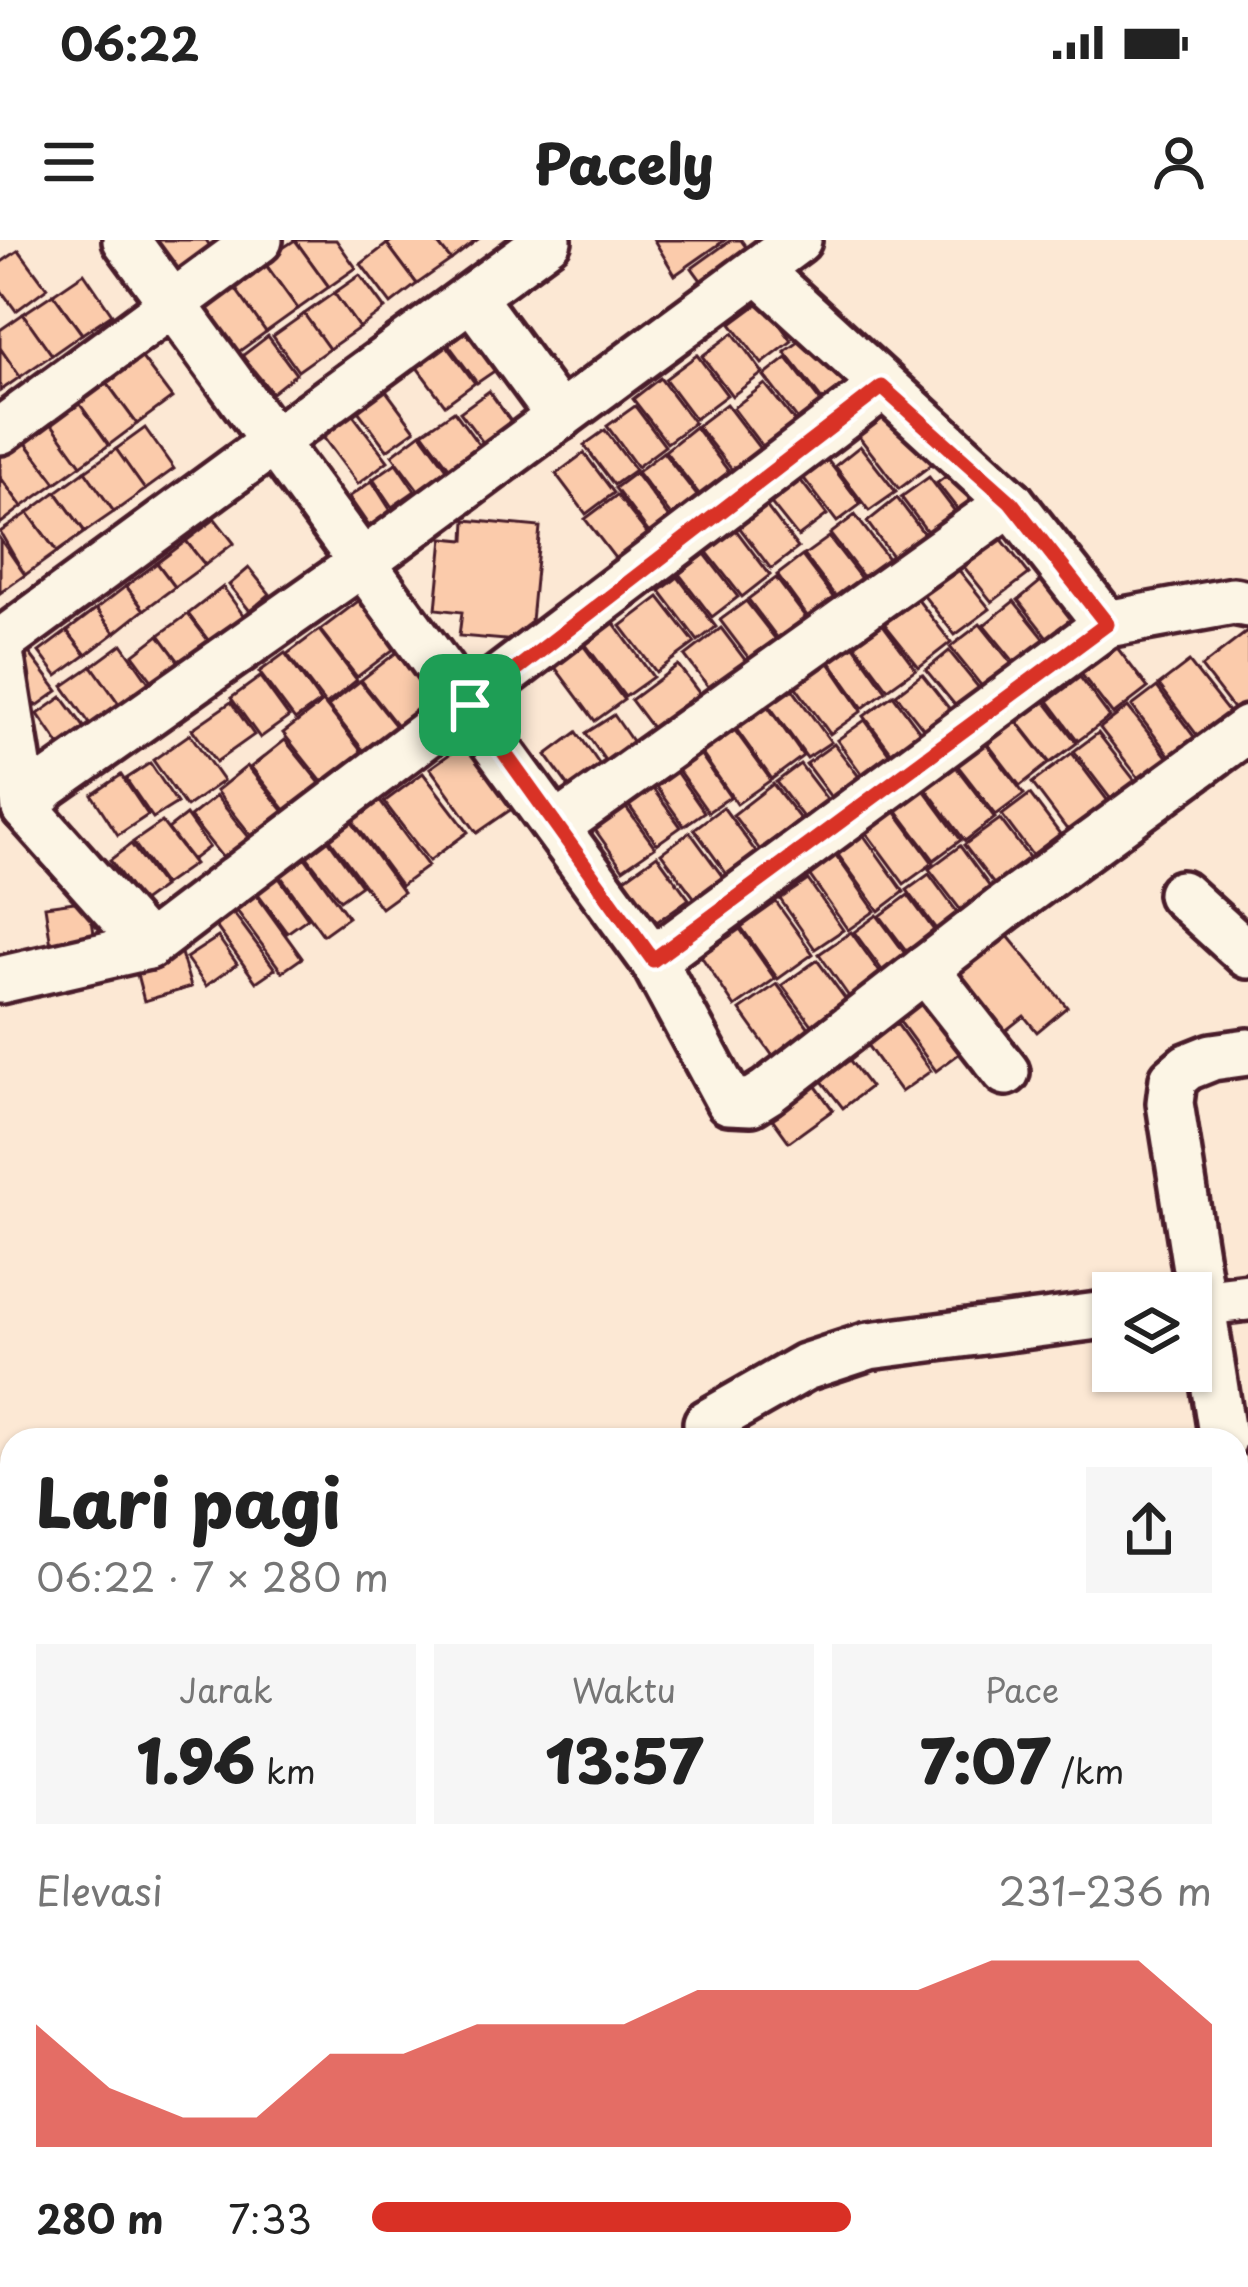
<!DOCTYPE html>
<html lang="id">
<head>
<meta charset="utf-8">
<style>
	body { margin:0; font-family:"Playpen Sans",sans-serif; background:#f6f6f6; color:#222; height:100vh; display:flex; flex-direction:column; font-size:45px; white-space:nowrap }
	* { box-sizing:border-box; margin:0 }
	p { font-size:39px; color:#767676 }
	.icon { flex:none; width:66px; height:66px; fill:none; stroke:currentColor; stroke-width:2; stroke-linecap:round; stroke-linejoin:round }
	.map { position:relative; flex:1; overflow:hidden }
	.drawer { position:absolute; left:0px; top:1188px; width:1248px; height:861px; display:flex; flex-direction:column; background:#fff; border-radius:36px 36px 0 0; box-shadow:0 3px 9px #0004 }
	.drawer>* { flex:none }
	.fabs { position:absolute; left:1092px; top:1032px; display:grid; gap:24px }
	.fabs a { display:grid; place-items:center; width:120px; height:120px; border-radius:0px; background:#fff; box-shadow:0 3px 9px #0004; font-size:60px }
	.pin { position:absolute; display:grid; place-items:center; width:102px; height:102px; color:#fff; margin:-51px; border-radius:24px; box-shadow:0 6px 18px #0006 }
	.round { display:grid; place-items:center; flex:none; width:126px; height:126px; border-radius:0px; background:#f6f6f6 }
	.overview { display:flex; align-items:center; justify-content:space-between; height:204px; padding:0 36px }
	h1 { font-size:66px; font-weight:800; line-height:90px }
	.metrics { display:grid; grid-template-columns:repeat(3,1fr); gap:18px; height:204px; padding:12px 36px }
	.metrics div { display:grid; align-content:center; border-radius:0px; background:#f6f6f6; text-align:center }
	.metrics b { font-size:60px; font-weight:800 }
	.metrics small { font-size:33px; font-weight:400 }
	.metrics p { font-size:33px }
	.chart { height:336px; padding:24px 36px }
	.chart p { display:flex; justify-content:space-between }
	.chart svg { width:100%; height:216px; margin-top:12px; fill:#d93025; opacity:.7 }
	ul { padding:0 36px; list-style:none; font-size:39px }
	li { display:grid; grid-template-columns:192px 144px 1fr; align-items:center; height:90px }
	li i { height:30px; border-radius:15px; background:#d93025 }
	.status { display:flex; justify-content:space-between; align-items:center; height:84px; padding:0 60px; background:#fff; direction:ltr }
	.status svg { height:33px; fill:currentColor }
	header { display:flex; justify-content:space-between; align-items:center; height:156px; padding:0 36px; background:#fff; font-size:54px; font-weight:800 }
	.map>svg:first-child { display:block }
	.building { fill:#fbcbab; stroke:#4a1f2b; stroke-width:3 }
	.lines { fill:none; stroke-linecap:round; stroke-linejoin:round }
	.minor-casing { stroke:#4a1f2b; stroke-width:54 }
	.minor { stroke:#fcf5e5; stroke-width:45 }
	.route-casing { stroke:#fff; stroke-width:24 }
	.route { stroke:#d93025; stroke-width:15 }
</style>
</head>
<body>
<div class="status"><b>06:22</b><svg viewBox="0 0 49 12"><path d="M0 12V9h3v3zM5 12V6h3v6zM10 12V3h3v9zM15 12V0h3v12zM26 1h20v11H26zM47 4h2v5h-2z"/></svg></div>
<header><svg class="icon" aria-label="menu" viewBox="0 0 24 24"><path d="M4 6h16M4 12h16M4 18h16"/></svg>Pacely<svg class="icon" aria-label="person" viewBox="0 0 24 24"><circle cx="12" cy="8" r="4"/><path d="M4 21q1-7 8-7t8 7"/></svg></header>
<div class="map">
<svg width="1248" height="2047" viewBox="0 0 1248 2047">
	<rect width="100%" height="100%" fill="#fce8d4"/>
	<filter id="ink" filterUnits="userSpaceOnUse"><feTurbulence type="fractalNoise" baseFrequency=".00833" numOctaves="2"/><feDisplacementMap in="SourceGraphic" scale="24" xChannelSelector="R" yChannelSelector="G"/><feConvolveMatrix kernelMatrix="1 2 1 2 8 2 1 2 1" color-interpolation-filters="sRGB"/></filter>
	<g filter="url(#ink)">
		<g class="building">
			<path d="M146,0H206L215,13L176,40Z"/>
			<path d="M295,0H336L356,28L329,47Z"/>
			<path d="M295,0L329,47L298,69L263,21Z"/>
			<path d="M393,0H435L451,20L417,44L387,4Z"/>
			<path d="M435,0H477L451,20Z"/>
			<path d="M654,0H725L675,35Z"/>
			<path d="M731,0H741L759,25L713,57L692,28Z"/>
			<path d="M387,4L417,44L391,64L361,24Z"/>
			<path d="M19,10L47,48L16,71L0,49V23Z"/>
			<path d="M263,21L298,69L266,92L232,44Z"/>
			<path d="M84,33L112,74L82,94L53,54Z"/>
			<path d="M360,35L385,69L359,88L334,53Z"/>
			<path d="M232,44L266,92L237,113L203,65Z"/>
			<path d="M334,53L359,88L329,109L304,74Z"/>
			<path d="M53,54L82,94L52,115L23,74Z"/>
			<path d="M762,61L792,101L762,124L731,84Z"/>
			<path d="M476,71L512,119L477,143L442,96Z"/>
			<path d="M23,74L52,115L20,137L0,108V90Z"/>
			<path d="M304,74L329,109L298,131L273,96Z"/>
			<path d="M815,90L856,143L826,165L785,112Z"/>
			<path d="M733,93L763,133L732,156L702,116Z"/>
			<path d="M268,96L296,134L272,153L242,116Z"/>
			<path d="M440,96L475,143L445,165L410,118Z"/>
			<path d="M0,108L20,137L0,151Z"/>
			<path d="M139,114L172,158L137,184L104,139Z"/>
			<path d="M697,115L727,155L695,179L665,139Z"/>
			<path d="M787,118L827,170L804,188L764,136Z"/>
			<path d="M660,138L694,183L667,203L633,159Z"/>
			<path d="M104,139L137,184L109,205L76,159Z"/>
			<path d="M378,140L415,190L387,210L350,160Z"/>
			<path d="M765,144L800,188L767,213L733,168Z"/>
			<path d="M489,151L512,183L484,204L460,172Z"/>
			<path d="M76,159L109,205L81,225L48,179Z"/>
			<path d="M889,162L935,222L899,249L853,189Z"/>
			<path d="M726,164L764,214L736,235L697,186Z"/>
			<path d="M635,166L665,206L637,227L607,186Z"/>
			<path d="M347,167L388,221L358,244L317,189Z"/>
			<path d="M454,171L490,220L460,242L423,192Z"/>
			<path d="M48,179L81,225L56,243L23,199Z"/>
			<path d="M695,187L736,241L707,264L665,211Z"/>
			<path d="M145,188L174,229L145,250L116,209Z"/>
			<path d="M605,190L635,230L614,245L584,205Z"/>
			<path d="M421,193L460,246L431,267L392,215Z"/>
			<path d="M23,199L56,243L22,267L0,237V215Z"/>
			<path d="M860,206L896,252L869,271L835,226Z"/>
			<path d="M116,209L145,250L114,272L85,231Z"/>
			<path d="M663,212L706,267L680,287L637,232Z"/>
			<path d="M584,213L614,253L586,274L556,234Z"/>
			<path d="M826,218L861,264L837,282L802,236Z"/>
			<path d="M396,223L415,251L392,267L373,239Z"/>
			<path d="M964,223L995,263L969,284L937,243Z"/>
			<path d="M792,229L827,275L798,297L762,252Z"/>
			<path d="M85,231L114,272L85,292L56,252Z"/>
			<path d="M635,233L679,291L659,306L615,248Z"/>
			<path d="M0,237L22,267L0,284Z"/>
			<path d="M929,237L963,282L935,302L901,257Z"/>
			<path d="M372,241L391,271L369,286L349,257Z"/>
			<path d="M56,252L85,292L57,312L28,273Z"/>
			<path d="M617,255L657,306L624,330L585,279Z"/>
			<path d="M897,258L931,303L900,327L867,282Z"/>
			<path d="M763,262L798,308L771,329L736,283Z"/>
			<path d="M28,273L57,312L25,335L0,292Z"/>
			<path d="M855,275L889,320L864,338L830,294Z"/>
			<path d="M215,279L234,303L205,325L186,301Z"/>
			<path d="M466,280L540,287L529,402L459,396L462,372L436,369L443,298L465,300Z"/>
			<path d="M993,288L1029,334L992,362L956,317Z"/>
			<path d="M736,290L770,335L742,357L706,311Z"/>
			<path d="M829,297L863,341L838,360L804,315Z"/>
			<path d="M0,299L25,335L0,353Z"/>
			<path d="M186,301L205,325L175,347L157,323Z"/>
			<path d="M705,314L738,357L712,377L679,334Z"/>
			<path d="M802,316L836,361L810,380L777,335Z"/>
			<path d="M157,323L175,347L144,370L126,346Z"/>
			<path d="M954,324L990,369L955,395L920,351Z"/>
			<path d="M249,328L270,354L250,371L229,345Z"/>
			<path d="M1047,336L1088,386L1057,410L1018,360Z"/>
			<path d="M678,337L716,387L698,401L660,351Z"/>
			<path d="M776,338L810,383L782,404L748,359Z"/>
			<path d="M126,346L144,370L115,393L96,369Z"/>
			<path d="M223,347L251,386L217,412L188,374Z"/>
			<path d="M911,351L951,402L919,427L879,377Z"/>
			<path d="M365,356L402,403L357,437L320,390Z"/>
			<path d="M659,357L695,403L656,432L621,386Z"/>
			<path d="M746,361L781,406L754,425L720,380Z"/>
			<path d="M1014,361L1055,412L1025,435L984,385Z"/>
			<path d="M96,369L115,393L86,415L67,391Z"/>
			<path d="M188,374L217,412L188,434L159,395Z"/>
			<path d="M878,378L916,429L888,449L850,398Z"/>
			<path d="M611,379L653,437L625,457L582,400Z"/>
			<path d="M980,384L1021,435L992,459L950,407Z"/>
			<path d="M721,388L755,433L719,461L685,416Z"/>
			<path d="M319,390L357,440L326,465L287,414Z"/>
			<path d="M67,391L86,415L57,436L39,412Z"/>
			<path d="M1248,391V474L1241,479L1201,427Z"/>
			<path d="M159,395L188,434L161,453L133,415Z"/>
			<path d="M580,401L624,460L595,481L551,422Z"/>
			<path d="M851,402L886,451L863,468L828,419Z"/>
			<path d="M122,404L159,457L129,478L92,426Z"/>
			<path d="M1115,405L1148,448L1113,475L1079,431Z"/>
			<path d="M402,408L441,456L399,488L361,440Z"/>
			<path d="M27,410L58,451L37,466L6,426Z"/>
			<path d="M949,411L987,458L964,476L926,430Z"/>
			<path d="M285,413L320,462L295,480L259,432Z"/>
			<path d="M827,420L862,471L830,494L793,443Z"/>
			<path d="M1189,422L1237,483L1206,507L1159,445Z"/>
			<path d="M678,425L712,470L665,505L631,460Z"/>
			<path d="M92,426L129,478L100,498L63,446Z"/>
			<path d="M922,434L963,486L937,506L896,454Z"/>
			<path d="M260,437L289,477L260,498L231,458Z"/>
			<path d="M1080,437L1110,477L1078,501L1048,461Z"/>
			<path d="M360,441L403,495L371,520L328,466Z"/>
			<path d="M791,447L831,502L807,518L768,464Z"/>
			<path d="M1157,447L1201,506L1176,524L1132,466Z"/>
			<path d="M893,455L932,508L904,529L864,476Z"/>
			<path d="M62,457L85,488L60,506L38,474Z"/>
			<path d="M1044,460L1077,503L1050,523L1017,481Z"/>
			<path d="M231,462L254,495L216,522L192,489Z"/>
			<path d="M323,462L369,521L330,552L283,493Z"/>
			<path d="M766,464L803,516L772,539L734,486Z"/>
			<path d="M1128,467L1176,528L1148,550L1100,488Z"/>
			<path d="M614,475L645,520L618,539L586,493Z"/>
			<path d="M1013,477L1049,523L1020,546L984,499Z"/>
			<path d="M865,480L901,530L873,550L837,500Z"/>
			<path d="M731,485L771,540L737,564L698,508Z"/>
			<path d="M577,492L611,541L580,562L546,515Z"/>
			<path d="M1098,493L1143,551L1119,570L1074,511Z"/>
			<path d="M190,494L223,541L186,567L153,520Z"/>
			<path d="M472,498L519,564L477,593L430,528Z"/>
			<path d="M285,500L332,558L297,585L251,527Z"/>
			<path d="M983,500L1024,554L996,575L954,521Z"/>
			<path d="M834,504L870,551L842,572L806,524Z"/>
			<path d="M698,511L730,557L708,572L676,527Z"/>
			<path d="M1072,513L1117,573L1077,603L1032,543Z"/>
			<path d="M150,523L177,563L153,578L126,539Z"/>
			<path d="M953,523L995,578L965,601L923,545Z"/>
			<path d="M800,524L839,575L815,593L776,542Z"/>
			<path d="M247,526L286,574L254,599L216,551Z"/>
			<path d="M672,526L704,572L684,586L652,541Z"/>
			<path d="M423,533L468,592L429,621L384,562Z"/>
			<path d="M121,535L148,575L118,595L92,555Z"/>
			<path d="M648,542L681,587L657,604L624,559Z"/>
			<path d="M773,544L800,579L760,610L733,575Z"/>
			<path d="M922,547L961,600L934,620L894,567Z"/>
			<path d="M370,548L428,626L401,646L343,568Z"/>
			<path d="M1030,554L1060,594L1032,615L1002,575Z"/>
			<path d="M216,556L256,606L230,627L190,577Z"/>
			<path d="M622,562L655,607L623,629L591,584Z"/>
			<path d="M723,567L761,619L731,640L694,589Z"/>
			<path d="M894,570L933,623L904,644L865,591Z"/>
			<path d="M186,575L209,607L192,620L168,589Z"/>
			<path d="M1000,579L1040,632L1005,659L964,605Z"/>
			<path d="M351,581L403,652L381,668L329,598Z"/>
			<path d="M162,582L194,624L164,645L133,602Z"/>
			<path d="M690,592L728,644L699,664L661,613Z"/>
			<path d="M323,593L361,645L340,660L301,609Z"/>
			<path d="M862,593L904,652L879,671L836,612Z"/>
			<path d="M131,604L163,647L141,663L110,620Z"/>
			<path d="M960,606L998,658L969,681L929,629Z"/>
			<path d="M299,609L348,677L323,695L274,627Z"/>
			<path d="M835,614L875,671L848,690L808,633Z"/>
			<path d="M657,615L689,659L651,686L618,643Z"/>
			<path d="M272,628L308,678L287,693L250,643Z"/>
			<path d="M929,634L966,684L944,700L907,650Z"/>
			<path d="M808,640L843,690L815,709L780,659Z"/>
			<path d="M250,646L302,718L282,732L229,660Z"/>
			<path d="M908,655L942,701L914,721L880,676Z"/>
			<path d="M89,660L96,707L52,712L45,666Z"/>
			<path d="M776,662L813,714L778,739L741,687Z"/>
			<path d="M230,668L275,729L256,742L212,681Z"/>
			<path d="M877,675L907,716L884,733L854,692Z"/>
			<path d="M740,689L775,739L735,767L701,716Z"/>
			<path d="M1002,689L1067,767L1037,792L1024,776L999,796L947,734Z"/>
			<path d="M851,692L884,738L852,761L819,714Z"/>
			<path d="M218,697L237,724L206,746L186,718Z"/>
			<path d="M180,710L191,747L144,761L134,723Z"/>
			<path d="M817,720L847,761L813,786L782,745Z"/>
			<path d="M777,744L812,792L775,819L740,770Z"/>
			<path d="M922,755L963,811L936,831L895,775Z"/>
			<path d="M892,777L931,831L901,852L862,798Z"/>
			<path d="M842,810L870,847L843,868L814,831Z"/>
			<path d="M807,834L833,870L789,902L763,866Z"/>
		</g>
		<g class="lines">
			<defs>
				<g id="minor">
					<path d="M126,0L653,720L729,861L751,862L767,852L1005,667L1248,489"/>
					<path d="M758,30L1011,262L1107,384L1233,361L1248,364"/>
					<path d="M473,59L560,177"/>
					<path d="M0,191L259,0"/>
					<path d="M0,403L548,0"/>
					<path d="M0,412L25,568L148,706"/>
					<path d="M25,568L47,545L362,323L798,0"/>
					<path d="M556,587L1011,262"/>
					<path d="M1181,654L1248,715"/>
					<path d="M653,720L1107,384"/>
					<path d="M925,729L1006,832"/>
					<path d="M0,740L148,706L882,147"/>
					<path d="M1191,1064L1248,1057"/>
					<path d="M707,1183L805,1127L869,1106L1113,1074"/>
					<path d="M1223,1200L1170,863L1173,839L1187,827L1212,817L1248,812"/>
					<path d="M1236,1299L1239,1325"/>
					<path d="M0,1965L12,1974"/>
					<path d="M213,2037L278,2047"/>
					<path d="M511,2047L516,2037"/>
				</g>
			</defs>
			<use href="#minor" class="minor-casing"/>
			<use href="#minor" class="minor"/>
		</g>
	</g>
	<g class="lines" filter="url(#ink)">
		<defs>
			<path id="route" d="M882,147L1011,262L1107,384L653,720L470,465Z"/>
		</defs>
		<use href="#route" class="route-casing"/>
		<use href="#route" class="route"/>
	</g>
</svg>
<div class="fabs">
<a><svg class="icon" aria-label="layers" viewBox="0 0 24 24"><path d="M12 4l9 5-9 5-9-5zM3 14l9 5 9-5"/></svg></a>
</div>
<div class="pin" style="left:470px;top:465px;background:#1e9e55"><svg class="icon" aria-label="arrive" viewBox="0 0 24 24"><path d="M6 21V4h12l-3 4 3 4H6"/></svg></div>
<section class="drawer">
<div class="overview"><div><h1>Lari pagi</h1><p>06:22 · 7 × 280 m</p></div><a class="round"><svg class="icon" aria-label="share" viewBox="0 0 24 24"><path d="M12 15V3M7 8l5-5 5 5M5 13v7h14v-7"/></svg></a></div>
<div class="metrics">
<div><p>Jarak</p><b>1.96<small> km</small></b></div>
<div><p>Waktu</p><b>13:57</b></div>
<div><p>Pace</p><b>7:07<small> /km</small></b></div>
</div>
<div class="chart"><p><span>Elevasi</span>231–236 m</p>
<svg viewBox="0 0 160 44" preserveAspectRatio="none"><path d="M0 44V19L10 32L20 38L30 38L40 25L50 25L60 19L70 19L80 19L90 12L100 12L110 12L120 12L130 6L140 6L150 6L160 19V44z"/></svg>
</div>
<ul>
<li><b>280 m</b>7:33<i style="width:57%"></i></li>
</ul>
</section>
</div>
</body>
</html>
